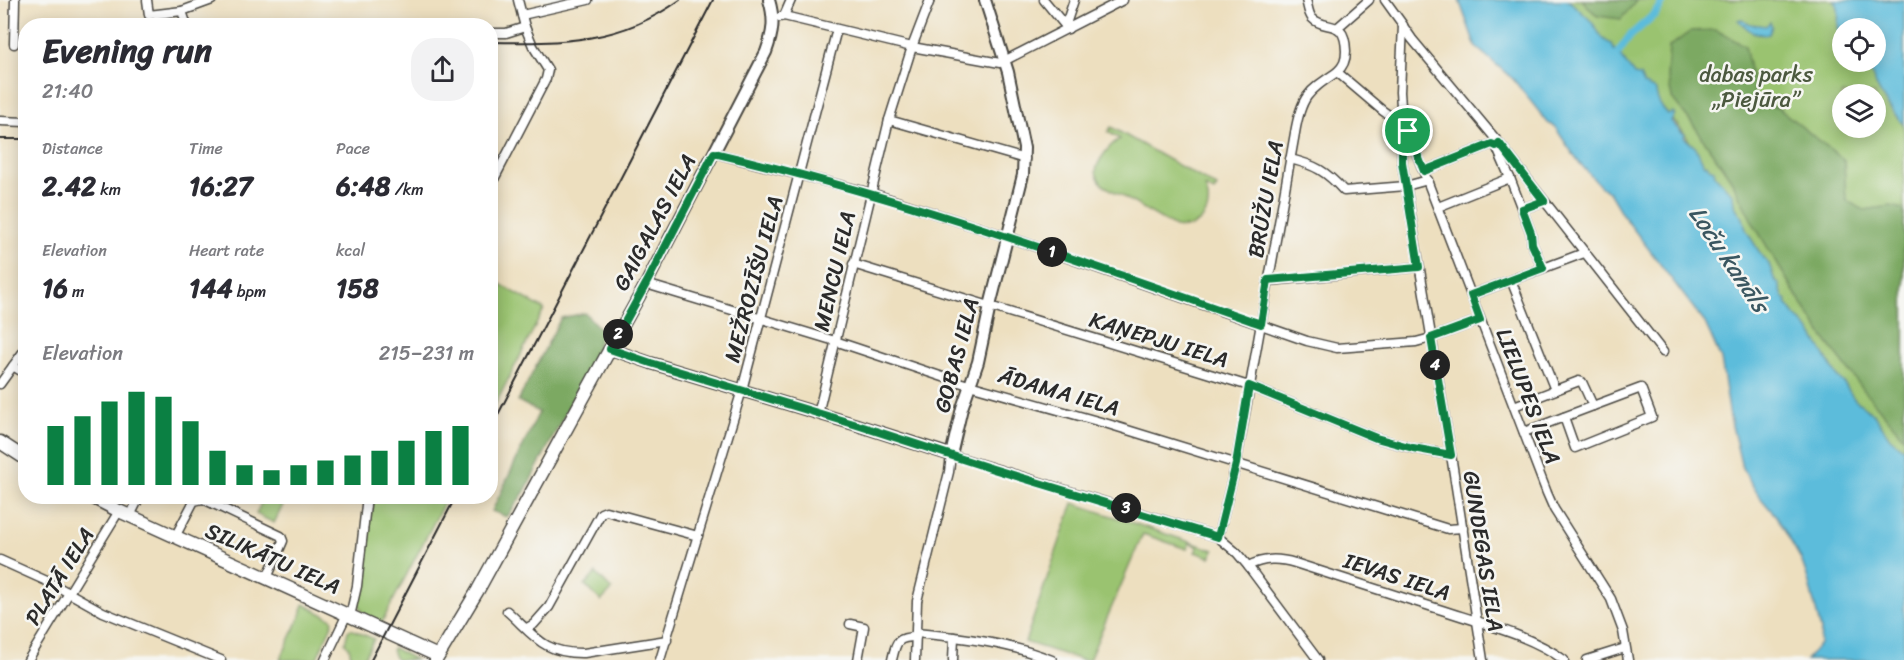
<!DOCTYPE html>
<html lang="en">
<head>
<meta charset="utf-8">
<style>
	body { margin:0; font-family:Sriracha,sans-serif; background:#f2f2f3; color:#2b2b33; height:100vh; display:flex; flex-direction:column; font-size:22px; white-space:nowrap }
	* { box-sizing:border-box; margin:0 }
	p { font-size:20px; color:#7c7c81 }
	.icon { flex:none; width:33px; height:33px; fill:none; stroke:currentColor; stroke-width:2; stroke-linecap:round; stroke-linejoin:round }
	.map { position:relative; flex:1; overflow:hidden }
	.side { position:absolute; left:18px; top:18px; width:480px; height:486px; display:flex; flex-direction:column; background:#fff; border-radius:24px; box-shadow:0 3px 15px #0003 }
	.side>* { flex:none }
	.fabs { position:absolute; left:1832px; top:18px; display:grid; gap:12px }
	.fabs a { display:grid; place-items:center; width:54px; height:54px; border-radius:50%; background:#fff; box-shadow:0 3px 15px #0003; font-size:30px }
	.pin { position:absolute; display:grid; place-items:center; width:51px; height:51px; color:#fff; margin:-26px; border:3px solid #fff; border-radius:50%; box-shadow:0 2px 6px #0007 }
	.km { position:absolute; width:30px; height:30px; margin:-15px; border-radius:50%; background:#222; color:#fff; font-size:16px; line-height:30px; text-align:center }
	.round { display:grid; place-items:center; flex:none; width:63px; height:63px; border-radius:24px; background:#f2f2f3 }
	.head { display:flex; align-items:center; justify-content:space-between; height:102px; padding:0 24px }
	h1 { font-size:33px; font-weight:800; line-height:45px }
	.stats { display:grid; grid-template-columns:repeat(3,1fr); gap:9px; height:102px; padding:6px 24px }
	.stats div { display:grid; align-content:center }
	.stats b { font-size:26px; font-weight:800 }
	.stats small { font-size:16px; font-weight:400 }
	.stats p { font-size:16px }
	.chart { height:168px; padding:12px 24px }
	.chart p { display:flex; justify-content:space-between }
	.chart svg { width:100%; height:108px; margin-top:6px; stroke:#0b8043; stroke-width:6 }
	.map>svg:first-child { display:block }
	.green { fill:#9ac36f; stroke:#62774d; stroke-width:1.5; fill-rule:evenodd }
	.forest { fill:#7ba962; stroke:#536a46; stroke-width:1.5 }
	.water { fill:#5cbcdb; stroke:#447483; stroke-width:1.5 }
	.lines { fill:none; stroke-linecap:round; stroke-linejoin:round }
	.canal { stroke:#5cbcdb; stroke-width:8 }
	.minor-casing { stroke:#484641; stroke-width:11 }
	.tertiary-casing { stroke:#484641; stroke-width:14 }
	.secondary-casing { stroke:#484641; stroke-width:15 }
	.minor { stroke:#fff; stroke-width:8 }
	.tertiary { stroke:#fff; stroke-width:10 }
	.secondary { stroke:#fff; stroke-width:12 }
	.rail { stroke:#2b2b2b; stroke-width:2 }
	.route-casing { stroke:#fff; stroke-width:12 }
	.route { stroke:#0b8043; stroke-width:8 }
	.labels { text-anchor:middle; stroke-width:5; stroke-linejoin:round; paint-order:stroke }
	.park-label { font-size:22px; fill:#4c593f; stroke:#f6f6f2 }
	.street-label { font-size:22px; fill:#2b2b2b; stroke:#f6f6f2 }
	.water-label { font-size:24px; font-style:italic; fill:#3a5660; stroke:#f6f6f2 }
</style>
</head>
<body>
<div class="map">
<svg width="1904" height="660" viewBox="0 0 1904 660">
	<rect width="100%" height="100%" fill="#f6f6f2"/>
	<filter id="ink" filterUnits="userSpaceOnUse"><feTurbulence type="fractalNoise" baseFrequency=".0167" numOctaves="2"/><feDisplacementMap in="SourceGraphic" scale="12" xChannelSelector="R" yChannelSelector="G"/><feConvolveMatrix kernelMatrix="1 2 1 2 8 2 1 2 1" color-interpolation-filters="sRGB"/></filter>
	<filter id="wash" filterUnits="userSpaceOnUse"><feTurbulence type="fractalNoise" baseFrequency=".008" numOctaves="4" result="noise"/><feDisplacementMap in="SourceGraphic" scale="24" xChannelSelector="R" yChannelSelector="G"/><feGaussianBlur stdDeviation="1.35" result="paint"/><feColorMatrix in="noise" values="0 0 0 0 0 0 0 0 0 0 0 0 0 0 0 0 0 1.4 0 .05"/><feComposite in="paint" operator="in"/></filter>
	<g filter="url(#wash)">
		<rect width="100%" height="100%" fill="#eddfbf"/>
		<g class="green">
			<path d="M1567,0H1904V457L1803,340L1685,134ZM1842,28H1875V62H1842ZM1842,94H1875V128H1842Z"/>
			<path d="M1111,127L1217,187L1214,192L1205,187C1215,211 1200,231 1175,227L1103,185C1100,181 1096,176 1096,171C1097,161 1111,143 1120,139L1108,132Z"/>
			<path d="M491,279L544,309L491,413Z"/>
			<path d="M264,497L283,505L274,523L256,514Z"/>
			<path d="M372,497H447L381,624C370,619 363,617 359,605Z"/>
			<path d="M1073,503L1214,550L1210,557L1195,552L1198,547L1190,543L1187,549L1143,534L1089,660H1082L1025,642Z"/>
			<path d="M596,573L612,590L601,601L585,585Z"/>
			<path d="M304,604L332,619L333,622L316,660H280L301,615Z"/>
			<path d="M351,629L374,639L363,660H356L351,657L349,647L345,643L348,631Z"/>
			<path d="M393,648L416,660H417H396L392,650Z"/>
		</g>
		<g class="forest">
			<path d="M1582,0H1637L1621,19L1597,16Z"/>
			<path d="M1716,30L1745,46L1757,102L1778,108L1844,160L1846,200L1864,210L1891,206L1904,209V438L1862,388L1825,339L1793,290L1753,223L1730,178L1695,127L1672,98L1667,75L1669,47L1691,31Z"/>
			<path d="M585,313L602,331L593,360L525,491L507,517L492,511L539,412L518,401L561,318Z"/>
		</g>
		<g class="water">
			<path d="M1459,0H1568C1575,6 1583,13 1590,20C1598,28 1599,40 1612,44L1615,52L1619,53L1634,75L1640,76L1644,85L1656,90C1656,99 1662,109 1668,115L1672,113L1675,114L1671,121L1680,131L1685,134L1684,137L1696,148L1704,165L1707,164L1709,168L1714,170L1715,175L1733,195L1734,205L1743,218L1746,230L1763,258L1769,264L1775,281L1779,284L1783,297L1787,300L1786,303L1795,315L1811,332L1837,376L1843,382L1855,400L1874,414L1890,438L1904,449V660H1806L1820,644L1821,630L1807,576L1801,559L1776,516L1759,496L1742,468L1730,417L1721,359L1710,334L1705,323L1622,214L1609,192L1600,186L1577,160L1555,127L1548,123L1513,79L1476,47Z"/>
			<path d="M1834,0H1904V125C1884,102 1876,91 1868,62H1875V28H1842V38C1833,27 1844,11 1834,0Z"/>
			<path d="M1741,19L1750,24L1766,26L1770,22L1772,26L1769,34C1756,37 1747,29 1738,20Z"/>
		</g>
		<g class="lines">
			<path class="canal" d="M1613,60L1630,36L1655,14L1664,0"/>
		</g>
	</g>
	<g filter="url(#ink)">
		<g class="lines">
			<defs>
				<g id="minor">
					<path d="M147,0L149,15L182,11L187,26"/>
					<path d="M1044,0L1068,29"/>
					<path d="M1306,0C1308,6 1308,13 1312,18C1325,32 1345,16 1346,51C1346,60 1344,66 1337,72"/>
					<path d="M1385,0L1403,25L1400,92L1401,106L1405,123L1547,493L1554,509L1611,599L1623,631L1628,660"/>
					<path d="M182,11L212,0"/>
					<path d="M522,15L588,0"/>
					<path d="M784,16L912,47L1000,63L1123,0"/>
					<path d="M780,17L784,16L791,0"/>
					<path d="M1403,26L1412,39L1499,143L1663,352"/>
					<path d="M1068,28L1067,21L1074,0"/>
					<path d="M1337,28L1369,0"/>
					<path d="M490,33H506L525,27"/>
					<path d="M14,44L15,0"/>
					<path d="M889,120L1025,159"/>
					<path d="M0,121L26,122"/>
					<path d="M1409,131L1402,139V162L1451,455L1483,660"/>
					<path d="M714,153L871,193L1008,237L1307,341L1337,348L1416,342L1431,338L1480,320"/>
					<path d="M1290,159C1315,165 1326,171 1344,191L1406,186L1428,180"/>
					<path d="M1424,171L1492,144L1496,146"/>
					<path d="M1510,178L1531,233L1532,244L1543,268"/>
					<path d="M490,187L546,79L548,70L533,46L525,27L518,0"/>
					<path d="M1438,207L1510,178L1496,146L1499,143"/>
					<path d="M1522,209L1544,201"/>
					<path d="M853,264L1249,386L1376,438L1412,448L1451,455"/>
					<path d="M1511,280L1555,390"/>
					<path d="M1268,281L1419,267"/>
					<path d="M646,284L835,341L955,381L1108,424L1448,529L1463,528"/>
					<path d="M1471,295L1584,253"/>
					<path d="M13,366L26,374"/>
					<path d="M0,384L26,348"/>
					<path d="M1514,406L1579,381L1582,382L1593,406L1641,388L1652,417L1575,448L1564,417"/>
					<path d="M818,414L889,120L912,47L930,0"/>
					<path d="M1524,432L1593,406"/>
					<path d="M130,516L140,496"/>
					<path d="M175,537L194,501L203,499L281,536L283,541L267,578"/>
					<path d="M1218,537L1236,464L1295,133C1301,97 1307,92 1337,72L1383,111L1393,118L1405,123"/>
					<path d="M0,560L51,583L103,612L221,660"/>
					<path d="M1248,566C1264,558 1278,558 1295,563C1345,579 1395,595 1445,611C1482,623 1534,637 1564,660"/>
					<path d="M507,611C534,635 543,654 584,653L667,640"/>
					<path d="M350,616L357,586L367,496"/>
					<path d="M850,624L864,627L858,660"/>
					<path d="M527,628L534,624L549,607L601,513L606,511L698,536"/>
					<path d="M916,633C961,637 1010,643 1052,660"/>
					<path d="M28,660L119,511"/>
					<path d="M325,660L347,614"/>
					<path d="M660,660L742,390L837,29"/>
					<path d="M892,660C896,643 896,637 916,637"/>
					<path d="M915,660L917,601L949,472L951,455L1218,537L1237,553L1248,566L1318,660"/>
					<path d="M953,660L954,637"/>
					<path d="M1587,660L1625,648"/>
				</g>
				<path id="tertiary" d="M769,0C775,20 773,33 766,52L646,284L610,349L651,363L857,425L951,455L962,408L978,362L990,306L1023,175L1024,148L1008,72L985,0"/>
				<g id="secondary">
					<path d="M0,442L26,459"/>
					<path d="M90,496L119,511L438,656"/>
					<path d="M436,660L478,590L610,349"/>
				</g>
			</defs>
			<use href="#minor" class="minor-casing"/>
			<use href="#tertiary" class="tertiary-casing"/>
			<use href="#secondary" class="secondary-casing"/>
			<use href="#minor" class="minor"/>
			<use href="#tertiary" class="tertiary"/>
			<use href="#secondary" class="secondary"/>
			<g class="rail">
				<path d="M490,42C562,43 619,44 680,0"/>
				<path d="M0,139H26"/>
				<path d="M490,430L713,0"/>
				<path d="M371,660L456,496"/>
			</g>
		</g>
	</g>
	<g class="lines" filter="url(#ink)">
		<defs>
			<path id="route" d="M1408,131L1424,171L1492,144L1496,146L1499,143L1544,201L1522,209L1531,233L1532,244L1543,268L1471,295L1480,320L1431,338L1451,455L1413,448L1376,438L1249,386L1236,464L1218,537L993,469L857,425L651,363L610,349L646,284L714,153C900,196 1080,261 1261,324L1268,280L1419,267L1402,162V140Z"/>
		</defs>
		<use href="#route" class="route-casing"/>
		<use href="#route" class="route"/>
	</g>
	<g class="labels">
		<g class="park-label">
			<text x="1756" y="82">dabas parks<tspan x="1756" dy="25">„Piejūra”</tspan></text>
		</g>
		<g class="street-label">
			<text transform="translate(1265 199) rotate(-80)" y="8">BRŪŽU IELA</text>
			<text transform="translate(654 222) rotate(-62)" y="8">GAIGALAS IELA</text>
			<text transform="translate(834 271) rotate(-77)" y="8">MENCU IELA</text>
			<text transform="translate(753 279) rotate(-75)" y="8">MEŽROZĪŠU IELA</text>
			<text transform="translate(1159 339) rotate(17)" y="8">KAŅEPJU IELA</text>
			<text transform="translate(956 355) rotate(-75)" y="8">GOBAS IELA</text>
			<text transform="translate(1059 391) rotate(16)" y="8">ĀDAMA IELA</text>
			<text transform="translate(1529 396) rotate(69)" y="8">LIELUPES IELA</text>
			<text transform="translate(1484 551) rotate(81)" y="8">GUNDEGAS IELA</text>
			<text transform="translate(273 558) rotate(24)" y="8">SILIKĀTU IELA</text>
			<text transform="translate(59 576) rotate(-58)" y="8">PLATĀ IELA</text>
			<text transform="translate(1397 576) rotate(18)" y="8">IEVAS IELA</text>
		</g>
		<g class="water-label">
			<text transform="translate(1729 259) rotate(56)" y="8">Loču kanāls</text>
		</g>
	</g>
</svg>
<div class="fabs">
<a><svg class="icon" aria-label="locate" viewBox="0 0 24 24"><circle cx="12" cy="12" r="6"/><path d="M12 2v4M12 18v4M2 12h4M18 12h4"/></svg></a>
<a><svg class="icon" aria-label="layers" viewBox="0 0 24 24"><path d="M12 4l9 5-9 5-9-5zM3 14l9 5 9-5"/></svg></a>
</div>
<div class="pin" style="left:1408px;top:131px;background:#1e9e55"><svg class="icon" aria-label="arrive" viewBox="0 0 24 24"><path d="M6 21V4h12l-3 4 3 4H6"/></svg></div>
<b class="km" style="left:1052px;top:252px">1</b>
<b class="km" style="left:618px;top:334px">2</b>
<b class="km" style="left:1126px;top:508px">3</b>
<b class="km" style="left:1435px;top:365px">4</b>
<section class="side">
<div class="head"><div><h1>Evening run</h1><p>21:40</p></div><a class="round"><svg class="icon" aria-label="share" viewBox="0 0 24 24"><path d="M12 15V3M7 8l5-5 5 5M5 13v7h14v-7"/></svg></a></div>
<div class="stats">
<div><p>Distance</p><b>2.42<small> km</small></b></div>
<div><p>Time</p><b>16:27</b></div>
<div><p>Pace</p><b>6:48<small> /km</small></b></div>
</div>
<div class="stats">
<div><p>Elevation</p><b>16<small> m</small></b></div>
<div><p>Heart rate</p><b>144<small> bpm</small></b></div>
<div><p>kcal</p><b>158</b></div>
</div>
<div class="chart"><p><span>Elevation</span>215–231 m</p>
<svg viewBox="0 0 160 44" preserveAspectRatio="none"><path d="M5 44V20M15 44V16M25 44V10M35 44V6M45 44V8M55 44V18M65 44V30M75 44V36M85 44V38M95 44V36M105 44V34M115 44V32M125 44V30M135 44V26M145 44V22M155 44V20"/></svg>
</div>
</section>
</div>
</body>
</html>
